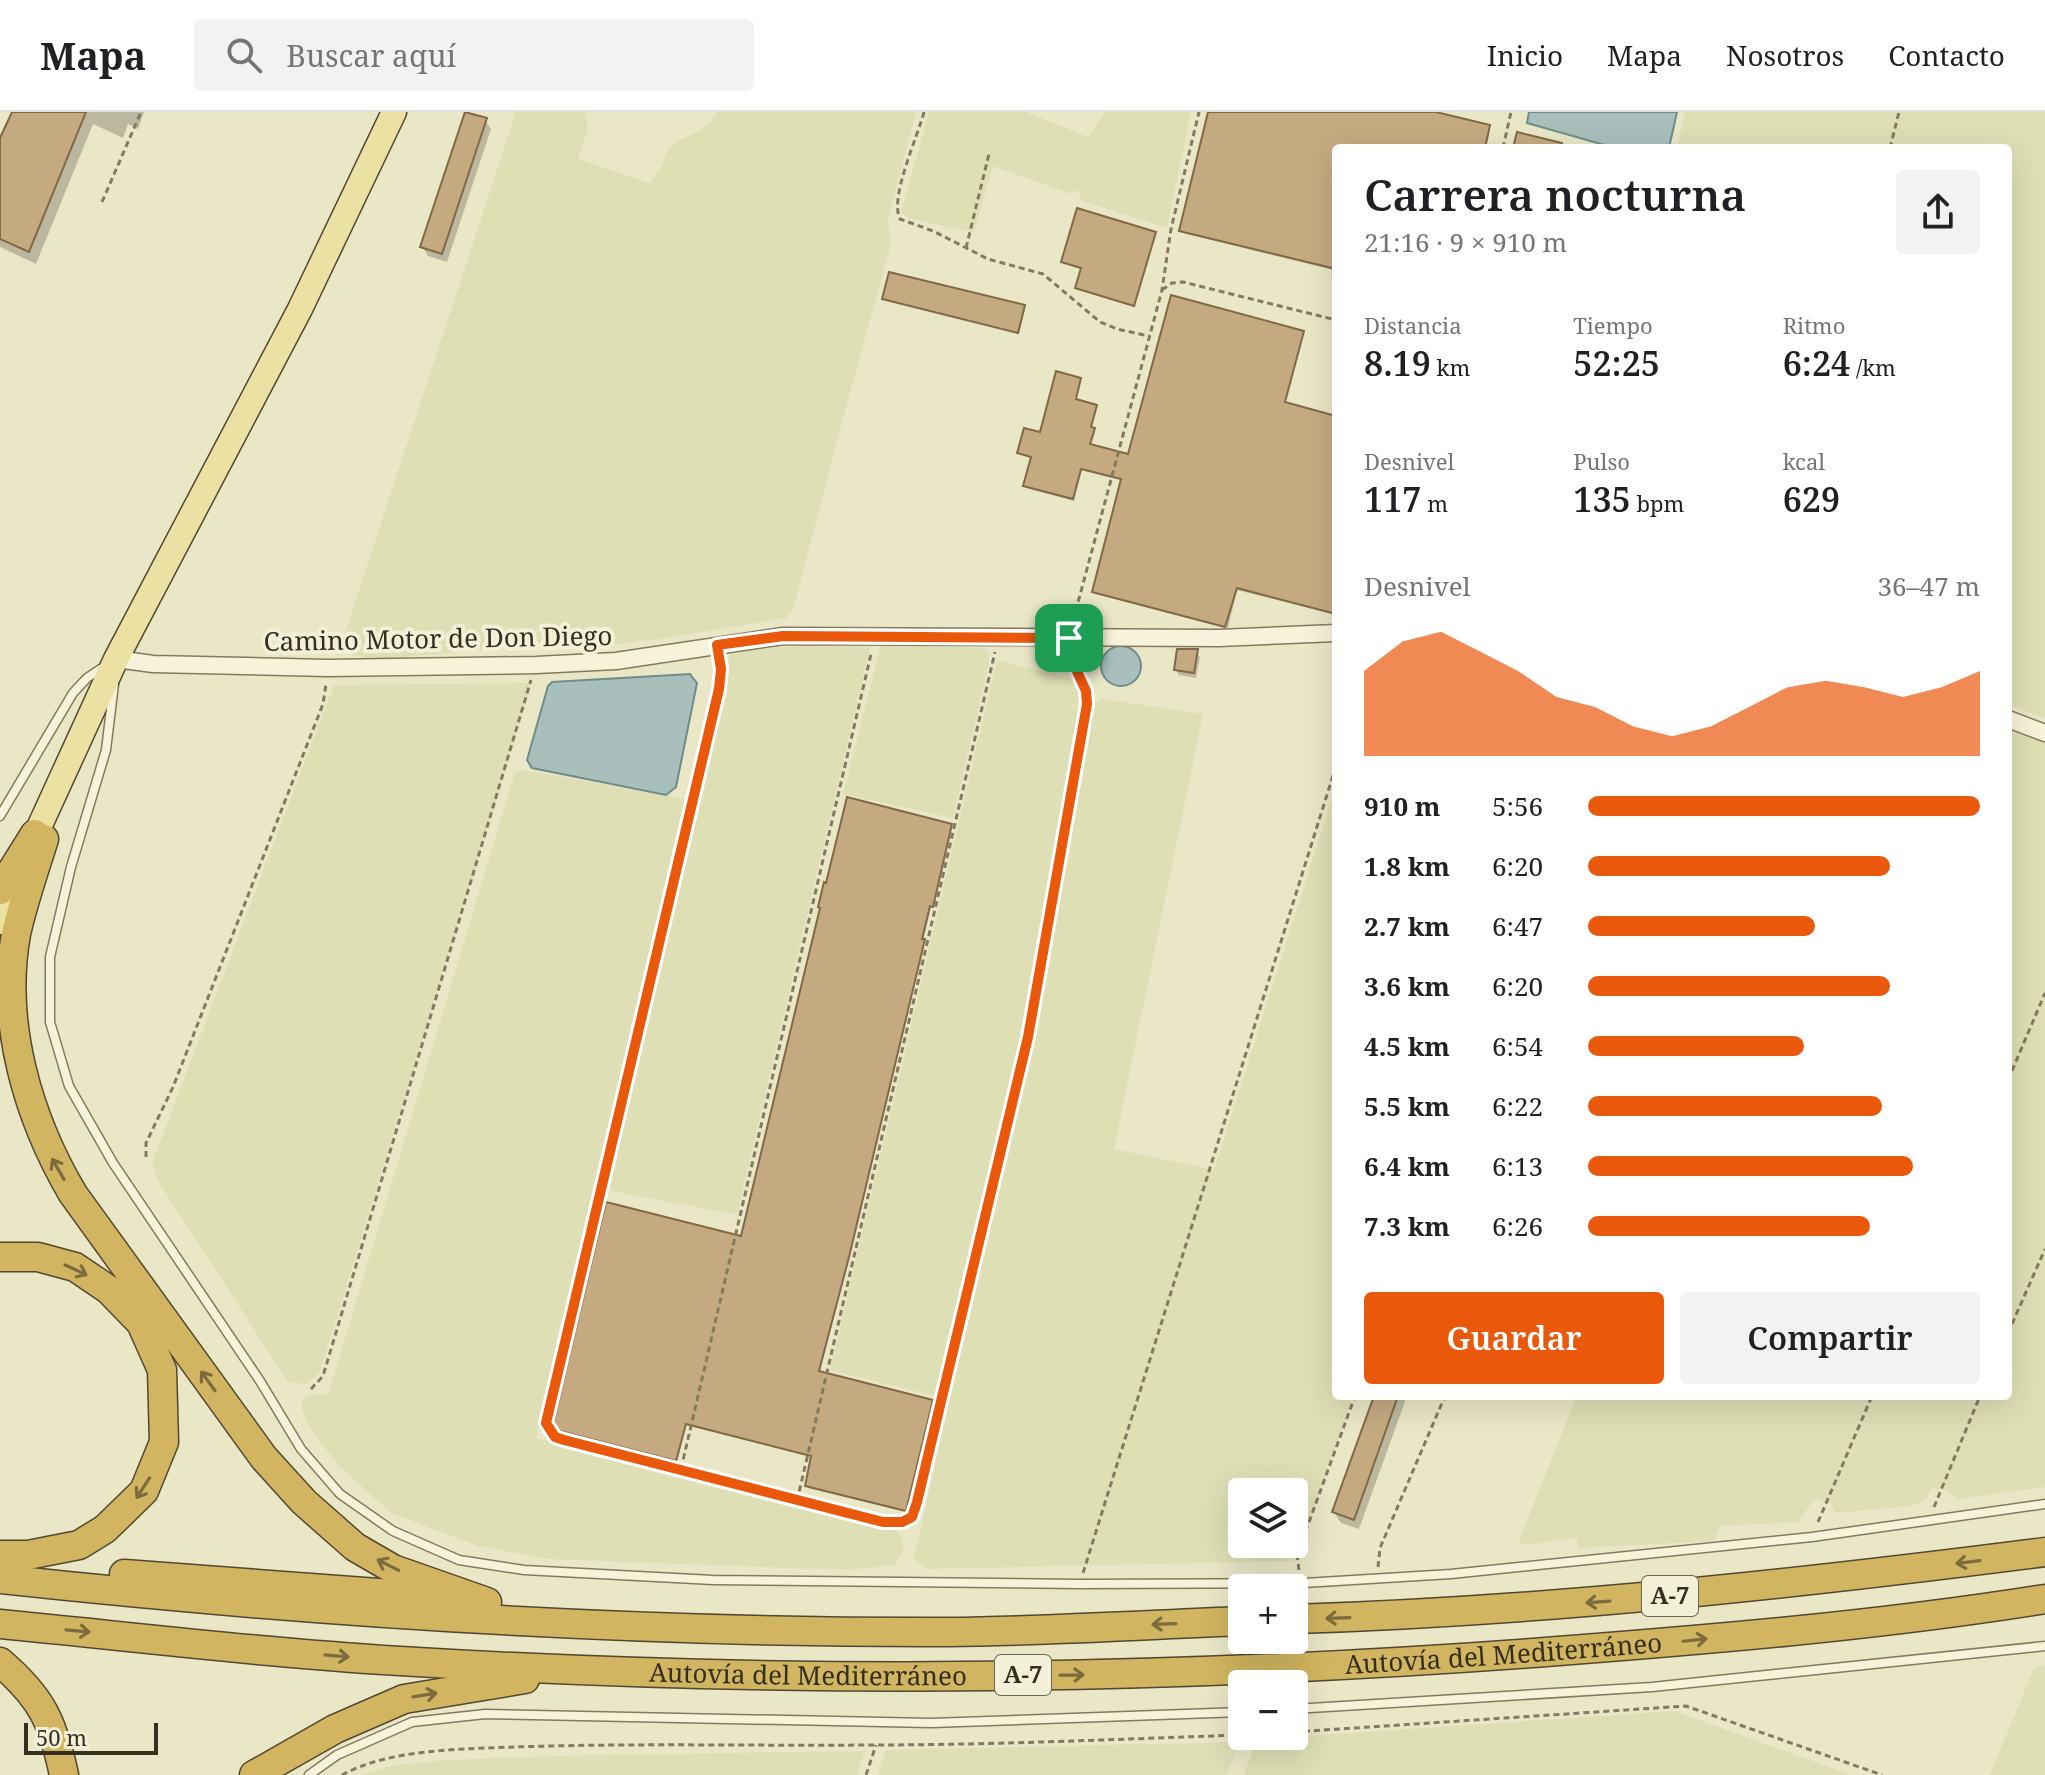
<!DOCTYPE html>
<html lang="es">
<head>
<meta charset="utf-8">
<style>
	body { margin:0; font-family:"Noto Serif",serif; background:#f2f2f2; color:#202124; height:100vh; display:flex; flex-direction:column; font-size:30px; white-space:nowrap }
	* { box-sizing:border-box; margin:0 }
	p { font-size:26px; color:#757577 }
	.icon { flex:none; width:44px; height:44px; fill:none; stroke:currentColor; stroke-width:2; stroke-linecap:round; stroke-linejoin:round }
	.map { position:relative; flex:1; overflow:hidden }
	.details { position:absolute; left:1332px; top:32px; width:680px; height:1256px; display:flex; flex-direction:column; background:#fff; border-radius:8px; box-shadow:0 8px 32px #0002 }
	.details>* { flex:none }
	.controls { position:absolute; left:1228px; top:1366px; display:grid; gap:16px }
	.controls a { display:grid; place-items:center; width:80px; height:80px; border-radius:8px; background:#fff; box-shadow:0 8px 32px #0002; font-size:40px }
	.scale { position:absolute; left:24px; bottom:20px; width:134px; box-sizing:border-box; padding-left:8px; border:4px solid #362f20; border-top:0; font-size:22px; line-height:28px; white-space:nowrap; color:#362f20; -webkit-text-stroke:6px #f2f0d6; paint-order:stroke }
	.pin { position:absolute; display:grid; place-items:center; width:68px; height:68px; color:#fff; margin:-34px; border-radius:16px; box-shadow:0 4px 12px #0006 }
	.round { display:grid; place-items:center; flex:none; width:84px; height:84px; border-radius:8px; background:#f2f2f2 }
	.overview { display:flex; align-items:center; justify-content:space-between; height:136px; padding:0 32px }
	h1 { font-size:44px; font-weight:600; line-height:60px }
	.stats { display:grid; grid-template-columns:repeat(3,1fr); gap:12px; height:136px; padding:8px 32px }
	.stats div { display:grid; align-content:center }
	.stats b { font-size:34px; font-weight:600 }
	.stats small { font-size:22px; font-weight:400 }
	.stats p { font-size:22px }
	.chart { height:224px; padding:16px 32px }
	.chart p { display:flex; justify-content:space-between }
	.chart svg { width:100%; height:144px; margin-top:8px; fill:#ea580c; opacity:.7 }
	.cta { display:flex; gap:16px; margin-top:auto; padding:16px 32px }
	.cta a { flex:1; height:92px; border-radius:8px; background:#ea580c; color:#fff; font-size:32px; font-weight:600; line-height:92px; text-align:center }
	.cta a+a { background:#f2f2f2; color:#202124 }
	ul { padding:0 32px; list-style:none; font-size:26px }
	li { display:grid; grid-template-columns:128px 96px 1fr; align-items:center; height:60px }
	li i { height:20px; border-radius:10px; background:#ea580c }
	header { display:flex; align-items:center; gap:48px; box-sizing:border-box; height:112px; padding:0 40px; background:#fff; border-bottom:2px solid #e0e0e0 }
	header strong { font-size:38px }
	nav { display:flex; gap:44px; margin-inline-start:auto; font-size:28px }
	.search { width:560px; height:72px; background:#f2f2f2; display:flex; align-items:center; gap:20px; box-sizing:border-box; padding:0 28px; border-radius:8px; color:#757577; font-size:30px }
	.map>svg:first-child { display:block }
	.farmland { fill:#dedfb5; fill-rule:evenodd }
	.water { fill:#a8bfbc; stroke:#6f8c8b; stroke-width:2 }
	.shadow { fill:#0003 }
	.building { fill:#c5aa81; stroke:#816946; stroke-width:2 }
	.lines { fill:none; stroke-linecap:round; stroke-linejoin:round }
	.lane-casing { stroke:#847a5e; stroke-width:11 }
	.street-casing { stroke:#847a5e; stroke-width:19 }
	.primary-casing { stroke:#534732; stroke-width:27 }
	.highway-casing { stroke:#534732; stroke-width:31 }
	.path { stroke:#847a5e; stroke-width:3; stroke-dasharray:6 4; stroke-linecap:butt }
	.lane { stroke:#f6f3da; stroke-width:8 }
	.street { stroke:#f6f3da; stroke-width:16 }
	.primary { stroke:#eae1a3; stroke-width:24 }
	.highway { stroke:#d1b560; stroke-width:28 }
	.oneway { stroke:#7c6b3d }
	.route-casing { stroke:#fff; stroke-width:16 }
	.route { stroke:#ea580c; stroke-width:10 }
	.labels { text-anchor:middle; stroke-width:8; stroke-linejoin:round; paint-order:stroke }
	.shield { fill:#f2f0d6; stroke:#6e6957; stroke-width:2 }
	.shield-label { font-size:24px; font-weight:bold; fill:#362f20 }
	.street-label { font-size:26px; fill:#362f20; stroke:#f2f0d6 }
</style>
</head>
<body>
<header>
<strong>Mapa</strong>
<div class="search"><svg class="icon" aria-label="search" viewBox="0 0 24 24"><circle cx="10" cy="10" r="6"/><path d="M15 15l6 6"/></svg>Buscar aquí</div>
<nav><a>Inicio</a><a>Mapa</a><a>Nosotros</a><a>Contacto</a></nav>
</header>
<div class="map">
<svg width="2045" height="1663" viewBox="0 0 2045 1663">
	<rect width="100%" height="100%" fill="#eae7c7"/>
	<g class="farmland">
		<path d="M516,0H585L588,17L578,47L649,71L660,58L668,37L679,28L698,20L709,12L717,0H916L888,108L891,132L846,295L793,498L786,506L660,527L586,536H511L374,547L350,542L345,535L343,527Z"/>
		<path d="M929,0H1026L1088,25L1105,0H1191L1167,116L1082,89L1078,77L1072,82L993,54L974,121L908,106L901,100Z"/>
		<path d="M1685,0H2045V606L2008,593V36H1677Z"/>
		<path d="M806,533L870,535L737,1103L607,1078L730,543L762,536Z"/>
		<path d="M881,533L983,536L988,539L989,551L953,706L843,682Z"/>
		<path d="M997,548L1073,567L1080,578L1083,593L1023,922L939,1285L830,1258Z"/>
		<path d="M532,571L320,1260L306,1272L288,1270L158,1069L152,1051L334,573Z"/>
		<path d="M1102,587L1203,602L1114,1037L1214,1058L1336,674V1284H1353L1296,1449L926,1457L914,1447L1034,910L1094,591ZM1242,1380H1294V1432H1242Z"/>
		<path d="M2008,612L2045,627V1375L1958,1387L1949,1379L1932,1376L1925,1389L1912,1394L1835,1401L1831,1392L1816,1385L1798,1410L1720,1414L1714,1429L1578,1436L1577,1426L1524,1433L1519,1428L1577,1284H2008Z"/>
		<path d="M523,658L685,687L536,1326L896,1417L901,1425L904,1437L895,1453L849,1458L549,1447L478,1434L391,1401L339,1354L312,1319L302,1298V1288L314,1282L328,1283L515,660Z"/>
		<path d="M2045,1553V1663H1990L2034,1556Z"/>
		<path d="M1674,1599L1851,1663H1244L1257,1627Z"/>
		<path d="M1239,1630L1227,1663H878L886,1638Z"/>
		<path d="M865,1639L857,1663H361L394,1653L445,1648L593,1643Z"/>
	</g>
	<g class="water">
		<path d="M1529,0H1677L1669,36H1615L1527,11Z"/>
		<circle cx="1121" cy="554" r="20"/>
		<path d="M690,562L697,571L676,675L666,683L532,656L527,648L548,574L552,570Z"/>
	</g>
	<g class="shadow">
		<path d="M14,0H144L138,17L128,12L123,26L93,12L36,152L0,135V31Z"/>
		<path d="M1210,0H1427L1490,17L1486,36H1336V167L1331,164L1333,158L1183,121Z"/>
		<path d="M485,8L491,17L447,150L428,144L422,134Z"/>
		<path d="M1154,122L1135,195L1079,178L1083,158L1063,150Z"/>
		<path d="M884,186L1023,195L1025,197L1019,222Z"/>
		<path d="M1302,221L1285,292L1336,306V503L1237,478L1228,516L1096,482L1123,368L1082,358L1074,389L1027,376L1033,346L1019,341L1041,322L1080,268L1076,289L1097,297L1091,317L1095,320L1091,334L1129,344Z"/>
		<path d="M1196,539L1200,545L1196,566L1179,563L1176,558Z"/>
		<path d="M950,714L849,1148L819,1261L931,1290L907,1400L808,1376L813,1345L686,1313L677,1350L555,1319L554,1317L742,1126Z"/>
		<path d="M1376,1284H1407L1359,1417L1341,1411L1334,1400Z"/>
	</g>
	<g class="building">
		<path d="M12,0H86L29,140L0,127V26Z"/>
		<path d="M465,0L487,6L442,142L420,135Z"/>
		<path d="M1208,0H1436L1490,13L1485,36H1336V157L1179,119Z"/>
		<path d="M1517,20L1562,31L1561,36H1513Z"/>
		<path d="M1077,96L1156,120L1134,194L1075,176L1081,156L1061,150Z"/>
		<path d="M889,160L1025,193L1018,221L882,187Z"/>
		<path d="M1171,183L1304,219L1285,290L1336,304V502L1237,476L1225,515L1092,480L1121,367L1081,357L1073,387L1023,374L1031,345L1017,341L1024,316L1040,320L1056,259L1081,266L1076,287L1097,293L1091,315L1095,316L1090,332L1128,342Z"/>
		<path d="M1177,537H1198L1194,561L1174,558Z"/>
		<path d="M847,685L952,712L933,795L930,794L922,827H925L849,1145L819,1259L933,1288L906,1399L805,1374L811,1344L686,1312L676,1349L552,1317L606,1090L741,1124L820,796L818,795L824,770L826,771Z"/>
		<path d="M1374,1284H1398L1354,1408L1332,1400Z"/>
	</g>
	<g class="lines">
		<defs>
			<g id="lane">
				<path d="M114,572L106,638L71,755L50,845V910L69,974L113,1051L260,1269L301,1337L340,1382L393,1419L459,1448L524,1458L713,1468L1079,1472L1304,1471L1451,1462L1812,1425L2045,1392"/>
				<path d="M0,704L73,581L87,566L105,554"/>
				<path d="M1294,1597L1652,1575L2045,1534"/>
				<path d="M309,1663L337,1643L412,1610L485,1602L931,1611L1242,1600"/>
			</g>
			<g id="street">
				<path d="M116,547L153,552L328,556L536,553L616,549L783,524L1219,526L1336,521"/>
				<path d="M2008,607L2045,621"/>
			</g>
			<path id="primary" d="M0,810L36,722L116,547L300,197L394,0"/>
			<g id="highway">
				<path d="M44,727C34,759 23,790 16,822C0,911 28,1006 73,1082L264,1346L304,1390L355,1435L393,1457L487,1490"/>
				<path d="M0,778L35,722"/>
				<path d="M0,1145H38L75,1155L109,1178L141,1211L162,1258L164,1330L144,1379L105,1417L79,1433L28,1443H0"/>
				<path d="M124,1462L446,1486"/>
				<path d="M0,1467C315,1501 631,1521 948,1520C1046,1519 1144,1513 1242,1509"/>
				<path d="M1294,1507C1546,1499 1795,1472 2045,1440"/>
				<path id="s1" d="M0,1512C133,1525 267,1541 400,1549C777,1572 1156,1569 1533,1541C1704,1528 1875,1514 2045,1487"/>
				<path d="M0,1550C42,1586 53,1610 64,1663"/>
				<path d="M254,1663L335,1617L404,1587L525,1567"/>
			</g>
		</defs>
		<use href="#lane" class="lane-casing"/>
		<use href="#street" class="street-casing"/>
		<use href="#primary" class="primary-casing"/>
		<use href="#highway" class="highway-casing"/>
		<g class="path">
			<path d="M924,0C918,24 889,86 900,107L933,119L988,147L1043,162L1100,210L1117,217L1149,224"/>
			<path d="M1503,36L1511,0"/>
			<path d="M1890,36L1899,0"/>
			<path d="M102,90L141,0"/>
			<path d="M966,136L989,42"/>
			<path d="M1162,178L1172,171L1183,170L1336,208"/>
			<path d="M1073,509L1162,178L1171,117L1199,0"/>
			<path d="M720,548L719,577L546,1311C549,1322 554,1325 564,1328L883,1410H902L912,1405L917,1390L1028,925L1087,592C1085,575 1076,561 1073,543"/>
			<path d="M2008,968L2045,881"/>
			<path d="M146,1045V1031L173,975L323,592L326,572"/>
			<path d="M2008,1221L2045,1137"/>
			<path d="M311,1277L323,1264L531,568"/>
			<path d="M681,1357L871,542"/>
			<path d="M797,1389L995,540"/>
			<path d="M1934,1395L1980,1284"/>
			<path d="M1818,1410L1872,1284"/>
			<path d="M1378,1455L1380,1436L1445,1284"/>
			<path d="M1299,1458L1297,1443L1355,1284"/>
			<path d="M1083,1461L1336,654"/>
			<path d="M1294,1620L1686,1594L1882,1663"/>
			<path d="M342,1663C389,1637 462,1637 514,1635C634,1631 753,1634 872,1633C995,1633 1119,1627 1242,1623"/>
			<path d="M866,1663L876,1633"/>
		</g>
		<use href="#lane" class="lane"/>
		<use href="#street" class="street"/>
		<use href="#primary" class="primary"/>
		<use href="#highway" class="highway"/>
	</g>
	<defs><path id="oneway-shaft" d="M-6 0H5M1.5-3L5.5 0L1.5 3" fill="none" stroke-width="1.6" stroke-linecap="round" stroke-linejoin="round" transform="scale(2)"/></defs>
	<g class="oneway">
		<use href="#oneway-shaft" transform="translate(58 1057) rotate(-120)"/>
		<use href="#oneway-shaft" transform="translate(76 1158) rotate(25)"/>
		<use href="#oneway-shaft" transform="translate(208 1269) rotate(-126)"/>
		<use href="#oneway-shaft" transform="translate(143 1376) rotate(123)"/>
		<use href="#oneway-shaft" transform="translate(1968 1450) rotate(173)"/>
		<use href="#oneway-shaft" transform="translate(388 1453) rotate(-153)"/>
		<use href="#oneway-shaft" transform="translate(1598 1490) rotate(176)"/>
		<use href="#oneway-shaft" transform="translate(1338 1506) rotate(178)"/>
		<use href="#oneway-shaft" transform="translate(1164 1512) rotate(178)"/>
		<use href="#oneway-shaft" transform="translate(78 1519) rotate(5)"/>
		<use href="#oneway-shaft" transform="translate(1695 1528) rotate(-6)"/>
		<use href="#oneway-shaft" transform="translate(337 1544) rotate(5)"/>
		<use href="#oneway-shaft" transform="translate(1072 1563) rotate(-1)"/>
		<use href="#oneway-shaft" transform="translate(425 1583) rotate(-9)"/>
	</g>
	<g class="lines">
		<defs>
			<path id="route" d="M783,524L1069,526L1075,555L1086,579L1087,592L1028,925L917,1390L912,1405L902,1410H883L564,1328L555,1325L546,1311L719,577L721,557L717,533Z"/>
		</defs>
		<use href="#route" class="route-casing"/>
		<use href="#route" class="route"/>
	</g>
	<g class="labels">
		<g class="shield">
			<rect x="1642" y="1464" width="56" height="40" rx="6"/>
			<rect x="995" y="1543" width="56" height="40" rx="6"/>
		</g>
		<g class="shield-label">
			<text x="1670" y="1492">A-7</text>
			<text x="1023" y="1571">A-7</text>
		</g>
		<g class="street-label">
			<text transform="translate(438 527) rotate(-1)" y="9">Camino Motor de Don Diego</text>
			<text dy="9" stroke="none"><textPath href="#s1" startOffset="1506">Autovía del Mediterráneo</textPath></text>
			<text dy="9" stroke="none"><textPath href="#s1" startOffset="810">Autovía del Mediterráneo</textPath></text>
		</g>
	</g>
</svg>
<div class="controls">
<a><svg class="icon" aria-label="layers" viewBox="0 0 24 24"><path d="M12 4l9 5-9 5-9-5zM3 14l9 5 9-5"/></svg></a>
<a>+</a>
<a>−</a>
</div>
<div class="scale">50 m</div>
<div class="pin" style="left:1069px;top:526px;background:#1e9e55"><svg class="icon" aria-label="arrive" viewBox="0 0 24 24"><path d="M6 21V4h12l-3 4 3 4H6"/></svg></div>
<section class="details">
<div class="overview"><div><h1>Carrera nocturna</h1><p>21:16 · 9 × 910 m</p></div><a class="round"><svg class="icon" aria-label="share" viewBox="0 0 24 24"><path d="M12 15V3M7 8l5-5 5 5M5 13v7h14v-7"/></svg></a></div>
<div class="stats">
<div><p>Distancia</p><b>8.19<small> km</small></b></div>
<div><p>Tiempo</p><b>52:25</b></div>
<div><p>Ritmo</p><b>6:24<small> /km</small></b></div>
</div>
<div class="stats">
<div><p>Desnivel</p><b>117<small> m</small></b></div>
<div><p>Pulso</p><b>135<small> bpm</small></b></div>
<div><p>kcal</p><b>629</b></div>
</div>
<div class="chart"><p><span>Desnivel</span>36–47 m</p>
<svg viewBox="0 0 160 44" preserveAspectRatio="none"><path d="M0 44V18L10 9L20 6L30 12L40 18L50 26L60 29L70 35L80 38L90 35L100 29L110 23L120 21L130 23L140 26L150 23L160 18V44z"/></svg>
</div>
<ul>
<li><b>910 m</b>5:56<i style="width:100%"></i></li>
<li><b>1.8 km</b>6:20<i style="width:77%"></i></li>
<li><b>2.7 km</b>6:47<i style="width:58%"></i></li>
<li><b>3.6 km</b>6:20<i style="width:77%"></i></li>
<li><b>4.5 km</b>6:54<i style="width:55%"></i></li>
<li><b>5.5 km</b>6:22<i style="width:75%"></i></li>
<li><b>6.4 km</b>6:13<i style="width:83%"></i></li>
<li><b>7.3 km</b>6:26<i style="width:72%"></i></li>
</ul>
<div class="cta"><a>Guardar</a><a>Compartir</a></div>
</section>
</div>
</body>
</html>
